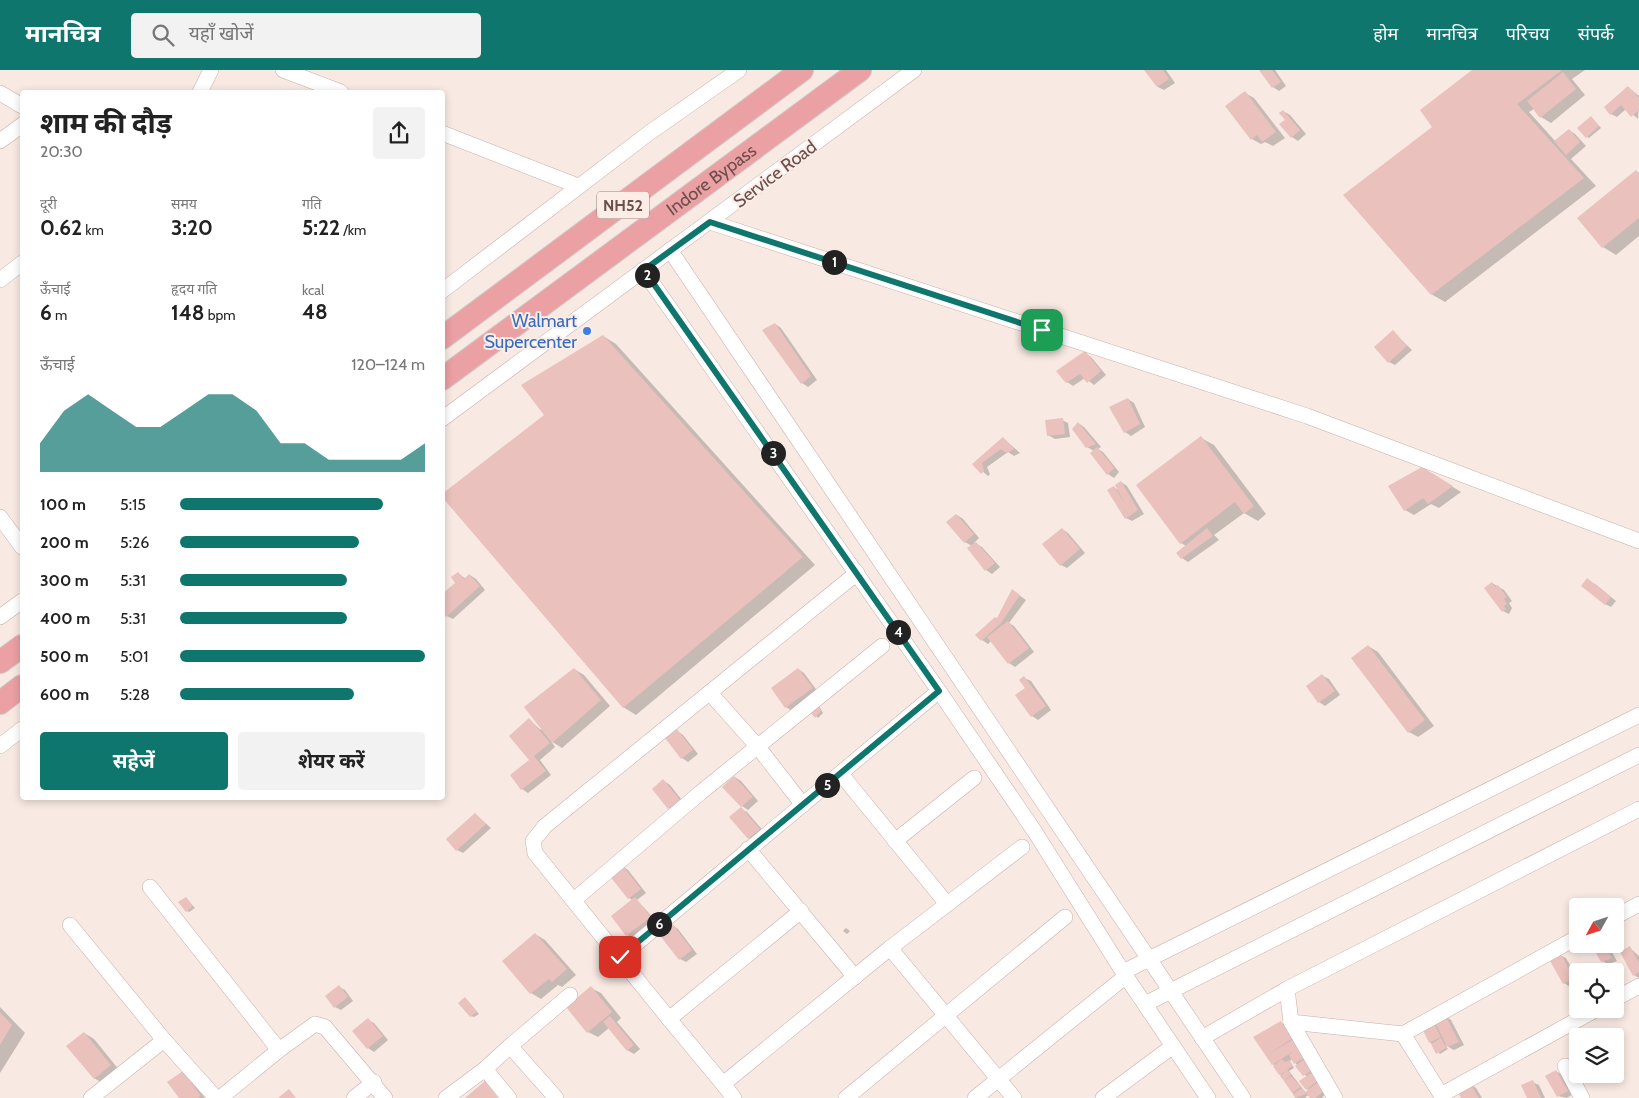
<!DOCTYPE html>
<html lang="hi">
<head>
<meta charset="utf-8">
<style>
	body { margin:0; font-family:Cabin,"Noto Sans Devanagari",sans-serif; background:#f2f2f2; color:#222; height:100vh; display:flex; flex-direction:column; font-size:19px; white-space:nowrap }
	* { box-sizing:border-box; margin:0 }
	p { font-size:16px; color:#767676 }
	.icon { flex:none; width:28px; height:28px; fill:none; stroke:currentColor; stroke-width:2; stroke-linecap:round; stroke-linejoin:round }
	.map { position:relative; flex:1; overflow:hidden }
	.side { position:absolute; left:20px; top:20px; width:425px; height:710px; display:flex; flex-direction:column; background:#fff; border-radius:5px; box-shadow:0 2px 8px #0003 }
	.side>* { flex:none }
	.needle { width:32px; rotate:230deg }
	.buttons { position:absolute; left:1569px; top:828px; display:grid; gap:10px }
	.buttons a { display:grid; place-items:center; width:55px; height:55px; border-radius:5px; background:#fff; box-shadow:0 2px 8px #0003; font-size:25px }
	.pin { position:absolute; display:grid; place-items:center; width:42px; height:42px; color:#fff; margin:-21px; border-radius:10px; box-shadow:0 2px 8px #0006 }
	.km { position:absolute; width:25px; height:25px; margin:-12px; border-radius:50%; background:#222; color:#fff; font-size:14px; line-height:25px; text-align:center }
	.round { display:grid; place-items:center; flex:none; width:52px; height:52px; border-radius:5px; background:#f2f2f2 }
	.summary { display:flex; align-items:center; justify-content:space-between; height:85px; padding:0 20px }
	h1 { font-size:28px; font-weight:700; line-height:38px }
	.metrics { display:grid; grid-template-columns:repeat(3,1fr); gap:8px; height:85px; padding:5px 20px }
	.metrics div { display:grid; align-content:center }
	.metrics b { font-size:21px; font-weight:700 }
	.metrics small { font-size:14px; font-weight:400 }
	.metrics p { font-size:14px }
	.chart { height:140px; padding:10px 20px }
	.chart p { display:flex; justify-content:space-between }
	.chart svg { width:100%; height:90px; margin-top:5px; fill:#0f766e; opacity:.7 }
	.primary-button { display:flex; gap:10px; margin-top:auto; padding:10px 20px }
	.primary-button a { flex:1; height:58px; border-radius:5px; background:#0f766e; color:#fff; font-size:20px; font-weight:700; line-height:58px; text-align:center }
	.primary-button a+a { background:#f2f2f2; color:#222 }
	ul { padding:0 20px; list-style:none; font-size:16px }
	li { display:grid; grid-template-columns:80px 60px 1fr; align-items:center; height:38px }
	li i { height:12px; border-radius:6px; background:#0f766e }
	header { display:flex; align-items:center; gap:30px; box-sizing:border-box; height:70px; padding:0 25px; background:#0f766e; color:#fff }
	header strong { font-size:24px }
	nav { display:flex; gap:28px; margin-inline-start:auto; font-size:18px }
	.search { width:350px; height:45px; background:#f2f2f2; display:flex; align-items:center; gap:12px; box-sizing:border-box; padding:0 18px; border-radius:5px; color:#767676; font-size:19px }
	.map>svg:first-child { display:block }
	.shadow { fill:#0003; fill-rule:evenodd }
	.building { fill:#eac1bd }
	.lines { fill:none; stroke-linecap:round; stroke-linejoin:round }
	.minor-casing { stroke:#c7afab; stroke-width:16 }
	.highway-casing { stroke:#d0c6c6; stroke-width:24 }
	.minor { stroke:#fff; stroke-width:15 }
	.highway { stroke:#eba0a3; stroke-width:22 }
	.route-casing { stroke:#fff; stroke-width:10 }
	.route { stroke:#0f766e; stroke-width:6 }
	.shop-dot { fill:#3f7fe0; stroke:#fcede7; stroke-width:2 }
	.labels { text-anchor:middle; stroke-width:4; stroke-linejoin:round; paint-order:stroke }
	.shield { fill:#fcede7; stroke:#977e7a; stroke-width:1 }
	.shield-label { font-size:16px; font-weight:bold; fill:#6c4e4c }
	.street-label { font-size:18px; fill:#6c4e4c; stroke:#fcede7 }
	.shop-label { font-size:18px; fill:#366cbe; stroke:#fcede7; text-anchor:end }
</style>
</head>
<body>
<header>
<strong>मानचित्र</strong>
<div class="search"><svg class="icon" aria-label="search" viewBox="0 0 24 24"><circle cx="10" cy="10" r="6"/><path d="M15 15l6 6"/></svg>यहाँ खोजें</div>
<nav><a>होम</a><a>मानचित्र</a><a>परिचय</a><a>संपर्क</a></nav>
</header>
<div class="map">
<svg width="1639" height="1028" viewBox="0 0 1639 1028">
	<rect width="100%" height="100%" fill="#f8e9e2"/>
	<g class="shadow">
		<path d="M1145,0H1166L1175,13L1164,20L1158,17Z"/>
		<path d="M1261,0H1275L1286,16L1279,21L1273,17Z"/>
		<path d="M1475,0H1585L1572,9L1585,25L1551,53L1541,47L1534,39L1529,42L1556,72L1569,60L1575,64L1586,76L1571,89L1596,116L1445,232L1431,224L1434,57Z"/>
		<path d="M1628,17L1639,26L1638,49L1626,39L1617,47L1611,44Z"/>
		<path d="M1245,23L1254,28L1285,68L1273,76L1265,72L1261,74L1252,69Z"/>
		<path d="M1283,41L1290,45L1306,64L1298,71L1292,67Z"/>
		<path d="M1593,49L1601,58L1589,68L1587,67Z"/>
		<path d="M1636,101L1639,103V166L1616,185L1603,177L1579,149Z"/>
		<path d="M775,254L781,258L817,310L808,317L802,313Z"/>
		<path d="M1393,262L1412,280L1395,295L1389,292Z"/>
		<path d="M603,266L616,274L815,495L636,645L623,637L546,346Z"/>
		<path d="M1085,283L1091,287L1106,305L1094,315L1085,308L1073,316L1067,312Z"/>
		<path d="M1128,329L1134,333L1145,357L1131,366L1125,362Z"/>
		<path d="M1062,350L1068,353L1070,367L1055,369L1048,365Z"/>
		<path d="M1078,353L1084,357L1101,377L1098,379L1103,382L1119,402L1114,408L1108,404L1092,383L1094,381L1087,377Z"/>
		<path d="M1003,368L1020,383L1014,386L1008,382L987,397L990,404L988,406L974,394Z"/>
		<path d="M1201,368L1214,375L1266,444L1258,451L1244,443L1214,465L1219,470L1188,492L1182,488L1186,476L1181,473Z"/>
		<path d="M1432,404L1461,422L1439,438L1431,434L1414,445L1405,440Z"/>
		<path d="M1121,412L1127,416L1144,444L1132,451L1126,448L1114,417L1119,421Z"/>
		<path d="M957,445L963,449L979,468L974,473L982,477L1000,497L992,504L986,500L969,478L972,476L965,472Z"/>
		<path d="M1062,459L1068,463L1085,483L1067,498L1061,495Z"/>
		<path d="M458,503L466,509L470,505L476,509L485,520L453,549L447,546Z"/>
		<path d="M1492,513L1504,520L1512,531L1509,533L1512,538L1509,544L1503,541Z"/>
		<path d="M1594,513L1616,531L1611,537L1605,534Z"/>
		<path d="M1019,525L1026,530L1009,553L1014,556L1034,582L1015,597L1009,593L991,571L988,574L982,570Z"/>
		<path d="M1368,576L1378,582L1434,656L1418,667L1409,662Z"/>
		<path d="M574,599L584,605L610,636L562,678L551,671L555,677L540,690L551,705L528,723L522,719L512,705L531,690L529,650L541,660L542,659Z"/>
		<path d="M798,599L804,603L818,622L792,641L786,637L772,618Z"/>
		<path d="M1323,606L1329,609L1340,625L1325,636L1319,632Z"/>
		<path d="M1024,608L1031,611L1051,640L1038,650L1032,646Z"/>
		<path d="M819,636L823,643L818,648L810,640Z"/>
		<path d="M677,661L683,665L698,684L688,692L682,688L667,668Z"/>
		<path d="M735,707L741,711L758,731L748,740L742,736Z"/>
		<path d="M664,711L670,715L685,734L675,742L669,738L654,719Z"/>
		<path d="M741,739L747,742L765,763L755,772L749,768L731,747Z"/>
		<path d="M475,744L491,758L463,783L457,780Z"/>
		<path d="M622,796L628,800L646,823L637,830L656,851L634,869L627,865L613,847L634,831L629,828Z"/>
		<path d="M186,828L195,838L189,842L187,841Z"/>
		<path d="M672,855L678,859L697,884L686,892L680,889Z"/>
		<path d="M846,858L850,861L847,864L843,861Z"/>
		<path d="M535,864L545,870L576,905L562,917L558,915L541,929L531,923L504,891Z"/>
		<path d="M1592,874H1607L1617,891L1608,894L1602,891Z"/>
		<path d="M1630,878L1639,886V908L1634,905Z"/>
		<path d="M1560,885L1566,888L1578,909V913L1570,917L1564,913Z"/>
		<path d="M1592,897L1599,901H1585Z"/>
		<path d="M339,917L345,920L353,931L341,940L335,937Z"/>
		<path d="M591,918L601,923L621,948L617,952L640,979L634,984L627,980L609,958L598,967L588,962Z"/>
		<path d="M467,930L479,944L474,947L471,946Z"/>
		<path d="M0,937L25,963L0,1003Z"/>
		<path d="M1445,946L1451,950L1464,975L1454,980L1445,975L1448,979L1440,984L1430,972L1433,954L1438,956Z"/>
		<path d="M368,950L374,953L388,970L374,982L368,978Z"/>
		<path d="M1281,953L1287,956L1314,1001L1311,1004L1319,1012L1316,1015L1325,1024L1322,1028H1312L1309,1025L1305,1027L1307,1028H1296L1255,967ZM1292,989L1307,1007V1019L1309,1020L1306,1023L1289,1001L1294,998L1290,991Z"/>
		<path d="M84,963L94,969L120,1001L104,1014L94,1008Z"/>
		<path d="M1556,1001L1562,1005L1573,1024L1567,1028L1558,1026Z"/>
		<path d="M189,1006L205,1028H181Z"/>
		<path d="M1532,1012L1539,1015L1545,1028H1528Z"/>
		<path d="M1470,1014L1476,1018L1482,1028H1462Z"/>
	</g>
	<g class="building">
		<path d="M1144,0H1163L1169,9L1157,17Z"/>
		<path d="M1259,0H1272L1281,12L1272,18Z"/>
		<path d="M1472,0H1562L1517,34L1584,108L1431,225L1343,125L1432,57L1420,40Z"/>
		<path d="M1563,2L1576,19L1540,48L1527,31Z"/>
		<path d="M1628,16L1639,28V40L1631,47L1621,35L1610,45L1604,37Z"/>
		<path d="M1245,21L1276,62L1262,72L1257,65L1251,70L1225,36Z"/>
		<path d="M1283,40L1300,60L1291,68L1279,54L1285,50L1279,43Z"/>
		<path d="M1591,46L1599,56L1586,68L1577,58Z"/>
		<path d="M1569,59L1580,72L1566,85L1554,71Z"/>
		<path d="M1636,100L1639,104V148L1602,178L1577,148Z"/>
		<path d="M775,253L811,306L801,314L762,260Z"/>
		<path d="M1393,260L1407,276L1388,293L1374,277Z"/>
		<path d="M603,265L803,487L623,638L442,427V424L544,345L521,315Z"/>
		<path d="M1085,281L1101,301L1087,313L1080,304L1066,313L1056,301Z"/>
		<path d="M1128,328L1140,354L1124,363L1109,337Z"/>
		<path d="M1063,348L1065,364L1047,366L1045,350Z"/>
		<path d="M1078,352L1096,374L1086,378L1072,359Z"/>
		<path d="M1201,366L1254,436L1244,444L1235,432L1180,474L1136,415Z"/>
		<path d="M1003,367L1014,379L1007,383L1001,379L982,393L984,401L981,404L972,394Z"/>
		<path d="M1097,377L1114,398L1107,405L1090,383Z"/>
		<path d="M1422,397L1453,416L1428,434L1423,428L1404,441L1388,416Z"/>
		<path d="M1121,411L1138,440L1125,449L1107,420L1114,416L1125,434L1115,415Z"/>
		<path d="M956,444L974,464L964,473L946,452Z"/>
		<path d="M1062,458L1080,479L1060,496L1042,474Z"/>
		<path d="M1207,458L1213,466L1181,489L1176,483Z"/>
		<path d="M976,472L995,493L985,501L967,478Z"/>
		<path d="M458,502L464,509L469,504L480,516L446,547L442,543V524L455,513L451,507Z"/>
		<path d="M1587,508L1611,527L1605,535L1581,516Z"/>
		<path d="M1492,512L1495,517L1498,515L1507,527L1504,529L1507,534L1504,536L1506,539L1502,542L1484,518Z"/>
		<path d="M1012,519L1020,525L1001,553L981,571L975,565L995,547L997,548Z"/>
		<path d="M1008,551L1029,578L1008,594L987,567Z"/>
		<path d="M1368,575L1425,650L1408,663L1351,588Z"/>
		<path d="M574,598L601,630L552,673L524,637Z"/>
		<path d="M798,598L813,618L785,638L771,618Z"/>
		<path d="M1322,604L1335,621L1318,633L1306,616Z"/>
		<path d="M1024,606L1046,636L1031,647L1015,625L1025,618L1019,610Z"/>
		<path d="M817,633L821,641L815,648L808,639Z"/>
		<path d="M529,648L550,673L534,686L546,701L521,720L510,705L529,690L509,666Z"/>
		<path d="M677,659L693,680L681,689L665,668Z"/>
		<path d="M734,706L753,727L741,737L760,759L748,769L729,747L741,737L722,717Z"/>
		<path d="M663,709L680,730L668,739L652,719Z"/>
		<path d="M475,743L486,754L456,781L446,769Z"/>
		<path d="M622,795L641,819L628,829L609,805Z"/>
		<path d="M186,827L193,836L186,842L178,832Z"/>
		<path d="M635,827L651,847L626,866L611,846Z"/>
		<path d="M672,853L692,880L679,890L658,863Z"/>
		<path d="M535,863L567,899L552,912L549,909L530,924L502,891Z"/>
		<path d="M1591,874H1604L1612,888L1601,892Z"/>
		<path d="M1630,876L1639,893V902L1633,906L1620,882Z"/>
		<path d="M1560,883L1574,908L1563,914L1549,889Z"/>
		<path d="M339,915L348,927L334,938L325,926Z"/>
		<path d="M591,916L612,942L587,963L566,937Z"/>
		<path d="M465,927L477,942L470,947L458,933Z"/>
		<path d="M0,942L12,955L0,975Z"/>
		<path d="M1445,945L1459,972L1447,977L1434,950Z"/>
		<path d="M610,946L634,975L627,981L603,952Z"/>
		<path d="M368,948L383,966L367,979L352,961Z"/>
		<path d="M1281,951L1293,968L1270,983L1294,969L1305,987L1294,994L1289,985L1294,981L1272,995L1253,967Z"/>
		<path d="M1433,952L1441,967L1429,973L1422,958Z"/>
		<path d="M84,962L111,995L94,1009L66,976Z"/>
		<path d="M1441,968L1446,978L1436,984L1431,974Z"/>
		<path d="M1282,989L1285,992L1290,990L1292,996L1287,1000L1291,1004L1284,1011L1280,1006L1286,1001L1279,1005L1273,996Z"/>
		<path d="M1305,989L1312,1000L1303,1006L1295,996Z"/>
		<path d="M1556,1000L1568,1021L1557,1027L1545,1006Z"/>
		<path d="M183,1001L201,1026L198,1028H179L167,1012Z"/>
		<path d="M1311,1003L1317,1011L1306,1020L1299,1011Z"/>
		<path d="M1291,1006L1301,1017L1292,1023L1284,1011Z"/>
		<path d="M1533,1010L1541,1028H1527L1521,1015Z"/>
		<path d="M485,1011L498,1028H465Z"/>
		<path d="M1317,1013L1323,1022L1315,1028H1310L1305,1022Z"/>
		<path d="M1470,1013L1479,1028H1461L1457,1021Z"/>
		<path d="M1302,1018L1306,1024L1295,1028L1293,1024Z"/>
		<path d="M289,1019L296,1028H278Z"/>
	</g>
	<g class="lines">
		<defs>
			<g id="minor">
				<path d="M283,0L341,22"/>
				<path d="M200,22L211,0"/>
				<path d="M0,23L22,36"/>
				<path d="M442,63L578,116"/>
				<path d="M0,71L22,55"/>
				<path d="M710,152L1307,346L1639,471"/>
				<path d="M670,180L1243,1028"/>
				<path d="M643,200L939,621L1035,762L1123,902L1208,1028"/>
				<path d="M0,210L22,193"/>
				<path d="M442,221L649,63L739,0"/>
				<path d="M442,349L914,0"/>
				<path d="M0,447L22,477"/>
				<path d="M0,547L22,531"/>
				<path d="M710,623L758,677L803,735"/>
				<path d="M0,676L22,659"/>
				<path d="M841,704L947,834"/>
				<path d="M895,771L974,708"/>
				<path d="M748,779L855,907"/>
				<path d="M150,817L279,980"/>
				<path d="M574,830L700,723L882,576"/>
				<path d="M1615,847L1639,834"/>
				<path d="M70,855L164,970"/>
				<path d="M890,878L1014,1028"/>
				<path d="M620,887L939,621"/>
				<path d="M1123,902L1639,645"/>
				<path d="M1287,919L1291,952L1335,1028"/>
				<path d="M1615,929L1639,916"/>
				<path d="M1145,934L1639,685"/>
				<path d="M669,949L535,783L533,771L545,756L857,503"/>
				<path d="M1291,952L1403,964L1578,867"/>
				<path d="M1403,964L1443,1028"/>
				<path d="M1202,968L1287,919L1639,739"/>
				<path d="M510,976L570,925"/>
				<path d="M1565,996L1582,1028"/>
				<path d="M723,1014L669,949L801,841"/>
				<path d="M1441,1025L1597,939"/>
				<path d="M91,1028L164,970L216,1028"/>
				<path d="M220,1028L279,980L315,954L325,957L385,1028"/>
				<path d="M354,1028L374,1012"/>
				<path d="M446,1028L485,999"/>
				<path d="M509,1028L485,999L510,976L556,1028"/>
				<path d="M734,1028L723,1014L890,878L1022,777"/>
				<path d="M846,1028L1065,847"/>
				<path d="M975,1028L1126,906"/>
				<path d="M1103,1028L1173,976"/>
			</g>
			<g id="highway">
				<path d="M442,268L802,0"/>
				<path id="s1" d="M442,309L860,0"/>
				<path d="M0,592L22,576"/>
				<path d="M0,633L22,616"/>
			</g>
		</defs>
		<use href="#minor" class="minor-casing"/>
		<use href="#highway" class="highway-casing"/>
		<use href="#minor" class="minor"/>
		<use href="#highway" class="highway"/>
	</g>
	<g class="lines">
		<defs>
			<path id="route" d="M620,887L939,621L644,200L710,152L1042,260"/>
		</defs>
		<use href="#route" class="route-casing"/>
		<use href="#route" class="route"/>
	</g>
	<circle class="shop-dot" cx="587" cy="261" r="5"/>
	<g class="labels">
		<rect class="shield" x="597" y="121.5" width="52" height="27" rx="4"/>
		<g class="shield-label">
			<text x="623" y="141">NH52</text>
		</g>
		<g class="street-label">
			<text transform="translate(775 104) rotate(-37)" y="6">Service Road</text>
			<text dy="6" stroke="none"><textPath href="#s1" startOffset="335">Indore Bypass</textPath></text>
		</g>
		<g class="shop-label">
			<text x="577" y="257">Walmart<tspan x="577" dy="21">Supercenter</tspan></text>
		</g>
	</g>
</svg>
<div class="buttons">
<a><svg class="needle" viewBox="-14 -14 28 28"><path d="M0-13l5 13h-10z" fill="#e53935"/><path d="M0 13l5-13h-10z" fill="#767676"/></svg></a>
<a><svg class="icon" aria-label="locate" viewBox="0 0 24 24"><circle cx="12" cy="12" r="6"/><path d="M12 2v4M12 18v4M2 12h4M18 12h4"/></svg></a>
<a><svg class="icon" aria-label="layers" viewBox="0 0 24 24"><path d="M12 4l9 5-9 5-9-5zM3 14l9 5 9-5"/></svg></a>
</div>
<div class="pin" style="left:1042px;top:260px;background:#1e9e55"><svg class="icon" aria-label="arrive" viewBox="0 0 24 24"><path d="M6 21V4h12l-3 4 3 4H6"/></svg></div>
<div class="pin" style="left:620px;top:887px;background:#d93025"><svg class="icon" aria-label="check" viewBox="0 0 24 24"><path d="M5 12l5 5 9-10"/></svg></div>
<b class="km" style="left:834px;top:192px">1</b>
<b class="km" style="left:647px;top:205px">2</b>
<b class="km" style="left:773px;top:383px">3</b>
<b class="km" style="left:898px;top:562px">4</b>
<b class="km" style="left:827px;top:715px">5</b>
<b class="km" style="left:659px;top:854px">6</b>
<section class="side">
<div class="summary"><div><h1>शाम की दौड़</h1><p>20:30</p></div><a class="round"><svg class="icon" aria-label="share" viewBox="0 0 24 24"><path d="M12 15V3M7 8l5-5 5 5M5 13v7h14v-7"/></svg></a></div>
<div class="metrics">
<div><p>दूरी</p><b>0.62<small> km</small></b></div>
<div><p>समय</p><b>3:20</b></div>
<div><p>गति</p><b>5:22<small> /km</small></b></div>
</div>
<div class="metrics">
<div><p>ऊँचाई</p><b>6<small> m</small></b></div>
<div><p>हृदय गति</p><b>148<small> bpm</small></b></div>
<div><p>kcal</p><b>48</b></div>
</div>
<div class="chart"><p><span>ऊँचाई</span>120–124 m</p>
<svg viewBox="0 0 160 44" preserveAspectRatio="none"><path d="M0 44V30L10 14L20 6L30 14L40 22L50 22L60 14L70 6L80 6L90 14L100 30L110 30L120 38L130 38L140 38L150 38L160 30V44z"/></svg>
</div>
<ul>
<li><b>100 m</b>5:15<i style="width:83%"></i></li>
<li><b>200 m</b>5:26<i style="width:73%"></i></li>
<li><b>300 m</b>5:31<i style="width:68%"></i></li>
<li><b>400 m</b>5:31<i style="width:68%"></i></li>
<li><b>500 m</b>5:01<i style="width:100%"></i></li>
<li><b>600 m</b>5:28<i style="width:71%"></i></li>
</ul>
<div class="primary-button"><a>सहेजें</a><a>शेयर करें</a></div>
</section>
</div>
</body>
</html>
